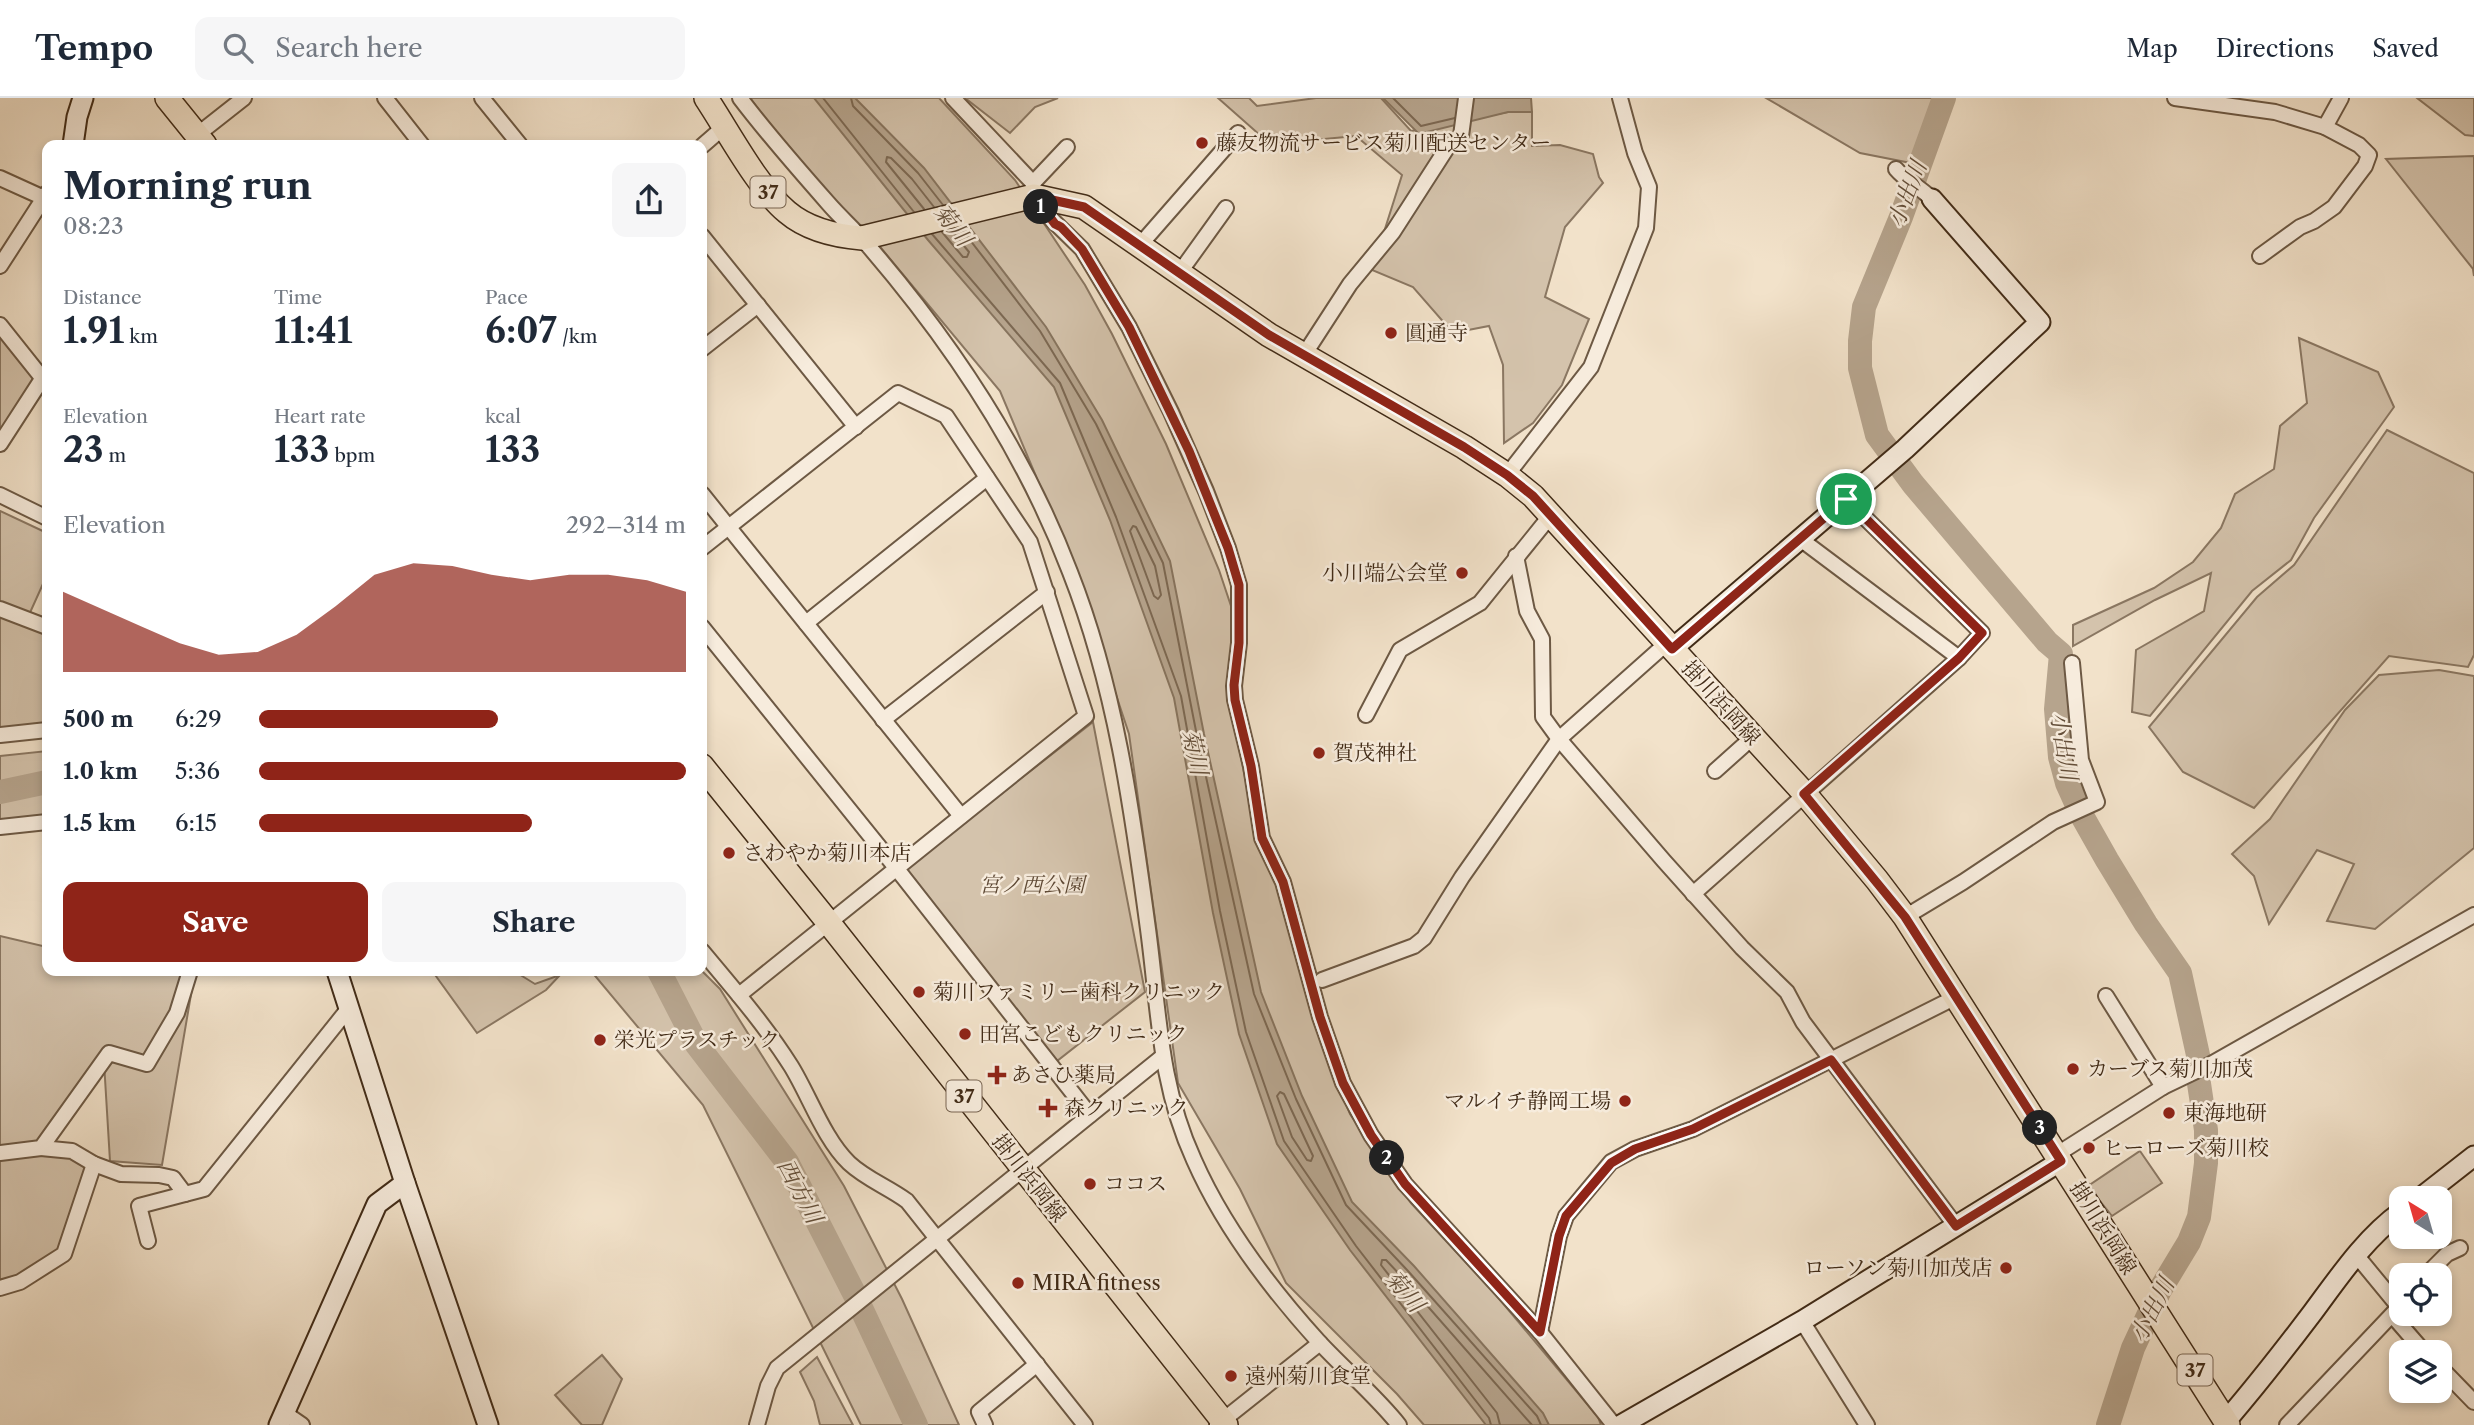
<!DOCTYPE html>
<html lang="en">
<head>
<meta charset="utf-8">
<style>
	body { margin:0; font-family:"Libre Caslon Text","Noto Serif JP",serif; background:#f6f6f7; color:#1f2937; height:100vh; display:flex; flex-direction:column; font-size:26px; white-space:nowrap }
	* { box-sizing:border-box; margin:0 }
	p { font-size:23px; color:#747a83 }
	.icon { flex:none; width:38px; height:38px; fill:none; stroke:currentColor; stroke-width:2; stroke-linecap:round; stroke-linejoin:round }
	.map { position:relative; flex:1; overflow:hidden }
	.side { position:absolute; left:42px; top:42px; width:665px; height:836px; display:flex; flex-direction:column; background:#fff; border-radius:14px; box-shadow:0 4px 10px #0003 }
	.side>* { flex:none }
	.needle { width:46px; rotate:323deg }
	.fabs { position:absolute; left:2389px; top:1088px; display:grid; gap:14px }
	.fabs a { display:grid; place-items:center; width:63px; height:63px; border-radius:14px; background:#fff; box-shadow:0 4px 10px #0003; font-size:35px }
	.pin { position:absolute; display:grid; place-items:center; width:60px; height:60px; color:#fff; margin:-30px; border:4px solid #fff; border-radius:50%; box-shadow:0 2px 7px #0007 }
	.km { position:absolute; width:35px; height:35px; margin:-18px; border-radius:50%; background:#222; color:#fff; font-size:19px; line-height:35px; text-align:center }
	.round { display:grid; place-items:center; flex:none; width:74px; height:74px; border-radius:14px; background:#f6f6f7 }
	.summary { display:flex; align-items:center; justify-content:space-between; height:119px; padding:0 21px }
	h1 { font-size:38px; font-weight:700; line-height:52px }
	.stats { display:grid; grid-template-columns:repeat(3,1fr); gap:10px; height:119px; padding:7px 21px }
	.stats div { display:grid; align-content:center }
	.stats b { font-size:35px; font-weight:700 }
	.stats small { font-size:19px; font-weight:400 }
	.stats p { font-size:19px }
	.chart { height:196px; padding:14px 21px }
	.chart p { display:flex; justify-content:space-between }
	.chart svg { width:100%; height:126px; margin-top:7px; fill:#8f2418; opacity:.7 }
	.cta { display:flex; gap:14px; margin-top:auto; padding:14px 21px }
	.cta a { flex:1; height:80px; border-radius:14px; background:#8f2418; color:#fff; font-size:28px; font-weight:700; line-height:80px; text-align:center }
	.cta a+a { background:#f6f6f7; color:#1f2937 }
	ul { padding:0 21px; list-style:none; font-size:23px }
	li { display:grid; grid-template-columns:112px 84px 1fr; align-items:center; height:52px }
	li i { height:18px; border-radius:9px; background:#8f2418 }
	header { display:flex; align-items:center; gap:42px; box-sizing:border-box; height:98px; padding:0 35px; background:#fff; border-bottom:2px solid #e0e1e3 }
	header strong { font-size:33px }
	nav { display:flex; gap:38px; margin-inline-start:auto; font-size:24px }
	.search { width:490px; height:63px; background:#f6f6f7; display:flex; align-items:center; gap:18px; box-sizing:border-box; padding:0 24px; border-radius:14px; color:#747a83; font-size:26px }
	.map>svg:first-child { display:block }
	.green { fill:#d4c3ac; stroke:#8a7762; stroke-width:2 }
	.water { fill:#b6a48d; stroke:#87745e; stroke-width:2 }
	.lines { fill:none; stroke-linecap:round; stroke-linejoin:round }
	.shore { stroke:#7c6852; stroke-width:2 }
	.river { stroke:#b6a48d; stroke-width:24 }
	.street-casing { stroke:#6d5944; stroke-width:18 }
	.secondary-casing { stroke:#412b17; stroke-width:23 }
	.primary-casing { stroke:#412b17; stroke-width:26 }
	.street { stroke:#f7ecdd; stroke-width:14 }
	.secondary { stroke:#f7ecdd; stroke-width:19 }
	.primary { stroke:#f2e2ca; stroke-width:23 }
	.route-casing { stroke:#fff; stroke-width:14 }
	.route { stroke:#8f2418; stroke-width:9 }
	.poi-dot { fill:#8f2418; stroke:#f7ecdd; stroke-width:2.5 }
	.labels { text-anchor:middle; stroke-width:5; stroke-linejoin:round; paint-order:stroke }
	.shield { fill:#f7ecdd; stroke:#786552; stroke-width:2 }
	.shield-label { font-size:19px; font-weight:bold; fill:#412b17 }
	.poi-label { font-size:21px; fill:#412b17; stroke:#f7ecdd; text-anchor:start }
	.street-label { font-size:21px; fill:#412b17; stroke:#f7ecdd }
	.park-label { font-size:21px; font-style:italic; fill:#5e4935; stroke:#f7ecdd }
	.water-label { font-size:23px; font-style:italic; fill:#644f3a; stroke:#f7ecdd }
</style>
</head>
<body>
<header>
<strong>Tempo</strong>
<div class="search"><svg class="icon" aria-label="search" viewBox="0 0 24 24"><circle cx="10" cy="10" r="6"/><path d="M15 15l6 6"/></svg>Search here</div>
<nav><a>Map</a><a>Directions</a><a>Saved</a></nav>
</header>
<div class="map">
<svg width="2474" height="1327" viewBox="0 0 2474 1327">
	<rect width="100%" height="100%" fill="#f2e2ca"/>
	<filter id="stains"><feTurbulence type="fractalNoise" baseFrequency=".00286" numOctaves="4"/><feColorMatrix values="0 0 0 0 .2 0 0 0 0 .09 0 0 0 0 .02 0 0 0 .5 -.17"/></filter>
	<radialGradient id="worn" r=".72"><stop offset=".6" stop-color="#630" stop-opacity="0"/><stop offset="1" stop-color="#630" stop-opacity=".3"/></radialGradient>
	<g class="green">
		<path d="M750,0H939L1015,82L1085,187L1112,236L1166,346L1219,472L1233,514L1234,532L1229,601L1259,748L1276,780L1323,950L1350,1016L1411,1105L1496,1197L1598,1319L1601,1327H1424L1397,1296L1286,1185L1240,1091L1178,985L1129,636L1071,461L1000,293L881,150L799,65Z"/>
		<path d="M965,0H1058L1035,9L1010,35Z"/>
		<path d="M1218,0H1249L1257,8L1316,0H1381L1411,33L1508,14H1532V48L1560,47L1593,56L1599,79L1603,85L1565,129L1545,199L1589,221L1562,287L1533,325L1504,345L1503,267L1489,228L1453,235L1413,189L1372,172L1402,77L1356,38L1270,46Z"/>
		<path d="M1766,0H1934L1911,65L1860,55Z"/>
		<path d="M2417,0H2474V38L2465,37Z"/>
		<path d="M2474,58V178L2473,171L2386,61Z"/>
		<path d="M0,234L33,276L34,282L0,334Z"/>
		<path d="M2299,240L2378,274L2394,309L2314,420L2291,462L2252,493L2150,618L2132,614L2136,552L2204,513L2211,475L2155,502L2073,548V527L2154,490L2193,464L2221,430L2235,396L2274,371L2280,328L2307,305Z"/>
		<path d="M2387,332L2474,375V557L2468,569L2389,558L2254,710L2183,674L2149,629L2257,499L2294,467Z"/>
		<path d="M0,413L47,435V477L28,519L47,535V629L0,635Z"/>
		<path d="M2439,572L2474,578V750L2375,831L2327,823L2354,766L2317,752L2269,826L2254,778L2232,756L2270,721L2345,612L2379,577Z"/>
		<path d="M1093,624L1145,894L1057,963L907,777L908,769Z"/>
		<path d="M47,653V717L0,724V658Z"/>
		<path d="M0,838L47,849V873H195L162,1067L110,1063L104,964L42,1050L94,1066L66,1150L0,1188Z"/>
		<path d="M514,873L535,886L560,877L546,892L477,935L433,874Z"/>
		<path d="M591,873H702L720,891L844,1088L902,1201L959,1327H861L703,1007Z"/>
		<path d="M2140,1053L2162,1085L2112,1118L2088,1088Z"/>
		<path d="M602,1257L622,1281L602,1327H582L555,1297Z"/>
		<path d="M817,1259L853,1327H820L814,1303L800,1274Z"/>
	</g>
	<g class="water">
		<path d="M814,0H855L924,70L1046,229L1102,322L1170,463L1204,636L1261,894L1302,998L1352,1104L1414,1168L1543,1315L1549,1327H1486L1350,1152L1277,1046L1239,936L1213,815L1174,600L1110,422L1054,289L928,142Z"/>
		<path d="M1383,0H1531L1532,14H1508L1419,36Z"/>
	</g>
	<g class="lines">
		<g class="shore">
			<path d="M823,0L914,114"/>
			<path d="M851,0L853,8L918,75L943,107"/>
			<path d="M1393,0L1421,28L1455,20"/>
			<path d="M924,111L886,64L887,59L891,60L912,81L934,109"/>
			<path d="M960,129L1040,233L1096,326L1163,465L1197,638L1254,896L1296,1001L1346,1107L1408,1173L1537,1318L1541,1327"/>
			<path d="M942,134L963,159H967L969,154L951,132"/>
			<path d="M932,136L1060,285L1116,419L1181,598L1220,813L1246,934L1284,1043L1356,1148L1489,1320L1491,1327"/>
			<path d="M1133,428L1136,429L1155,468L1161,497L1158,501L1154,498L1130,433Z"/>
			<path d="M1280,994L1284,996L1313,1058L1311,1063L1307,1062L1292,1039L1277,998Z"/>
			<path d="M1500,1327L1497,1315L1381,1167L1382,1162H1386L1402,1179L1532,1327"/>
		</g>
		<g class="river">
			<path d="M1944,0L1901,119L1864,209L1860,243V270L1877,337L1913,386L2047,544L2061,556L2056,611L2060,659L2067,685L2081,716L2107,762L2146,826L2180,875L2198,957V979L2206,1032V1065L2199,1119L2189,1144L2160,1192L2133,1250L2108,1327"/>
			<path d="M0,694L47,684"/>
			<path d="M659,873L697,947L787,1064L855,1197L916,1327"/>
		</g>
		<defs>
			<g id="street">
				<path d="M385,0L422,47"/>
				<path d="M482,0L520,47"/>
				<path d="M740,0C768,37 798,71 828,105C840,119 854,131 865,144C950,242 1024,353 1070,474C1115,588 1132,711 1148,831C1159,913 1159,986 1194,1062C1224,1130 1270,1190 1319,1244C1345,1272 1375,1297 1399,1327"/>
				<path d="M953,0L1033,85L1034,98L1043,113L1082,151L1129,229L1171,314L1206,393L1228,450L1239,487V545L1234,588L1235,602L1251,668L1262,740L1283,784L1320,919L1343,985L1371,1037L1405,1086L1540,1234L1614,1327"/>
				<path d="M2175,0L2275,14L2325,29"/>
				<path d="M197,37L244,0"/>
				<path d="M702,48L725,28"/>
				<path d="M1896,71C1906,83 1920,89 1932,101"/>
				<path d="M0,80L44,100"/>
				<path d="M1033,85L1067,49"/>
				<path d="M702,138L856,329"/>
				<path d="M1140,147L1238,35"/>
				<path d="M2260,158L2300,129L2314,123L2334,109L2365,68L2369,57L2359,47L2325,29L2341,0"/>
				<path d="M0,168L47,95"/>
				<path d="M1180,174L1226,110"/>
				<path d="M0,227L47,286"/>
				<path d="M702,251L758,207"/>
				<path d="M1304,257L1350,186L1393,134L1447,50L1461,38L1466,0"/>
				<path d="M0,346L42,281"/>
				<path d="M1507,377L1591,269L1646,130L1649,89L1635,55L1620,0"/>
				<path d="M702,396L961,718"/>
				<path d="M0,397L47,420"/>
				<path d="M1799,440L1959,560"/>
				<path d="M702,450L898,295L946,318L1030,444L1086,618L739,897"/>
				<path d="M1516,458L1527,513L1542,541L1543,619L1559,641L1664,763L1742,850L1787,894L1803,924L1956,1128"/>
				<path d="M0,511L47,529"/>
				<path d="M806,525L987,380"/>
				<path d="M702,529L897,771L1090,1017"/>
				<path d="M1366,617L1400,552L1480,505L1551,417"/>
				<path d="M883,622L1047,494"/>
				<path d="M0,637L47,632"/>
				<path d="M1715,673L1753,639"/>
				<path d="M0,729L47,724"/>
				<path d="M1693,796L1959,560L1982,535L1846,401"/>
				<path d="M1905,819L1963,784L2053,724L2097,704L2081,662L2072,565"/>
				<path d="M702,853C733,890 765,927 791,968C809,997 824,1041 849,1065C866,1081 888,1089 907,1103L1085,1327"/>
				<path d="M1322,882L1414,848L1424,840L1462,779L1559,641L1667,545"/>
				<path d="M2106,898L2163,989"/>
				<path d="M41,1050L72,1053L94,1066L121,1076L159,1077L173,1080L185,1096"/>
				<path d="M0,1055L41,1050L109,955L147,966L177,915L190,873"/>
				<path d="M2056,1057L2163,989L2211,966L2474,817"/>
				<path d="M148,1143L139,1108L204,1091L349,910"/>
				<path d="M2357,1158L2399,1209"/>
				<path d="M2425,1178L2447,1156L2460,1150"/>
				<path d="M0,1190L20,1184L64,1156L94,1066"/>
				<path d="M2392,1217L2425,1255"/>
				<path d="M1802,1223L1867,1327"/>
				<path d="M1540,1234L1559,1138L1566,1118L1611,1064L1635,1051L1693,1031L1956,899"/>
				<path d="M2440,1269L2474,1304"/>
				<path d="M286,1316L302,1327"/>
				<path d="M757,1327L768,1288L777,1270L1162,959"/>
				<path d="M985,1327L979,1314L1037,1266"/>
				<path d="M1217,1327L1320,1245"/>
				<path d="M2287,1327L2401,1207"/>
			</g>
			<g id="secondary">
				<path d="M73,47L77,19L83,0"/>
				<path d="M1672,551L1905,351L2040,224L1932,101"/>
				<path d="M337,873L405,1085L488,1327"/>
				<path d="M2419,1101L2474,1058"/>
				<path d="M2226,1323C2256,1288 2285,1251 2313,1214C2339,1179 2365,1140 2401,1114"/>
				<path d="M279,1327L377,1106L405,1085"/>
				<path d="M1621,1327L1802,1223L2061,1063"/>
			</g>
			<g id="primary">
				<path d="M167,0L205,47"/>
				<path d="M706,0C728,33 758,90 787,114C807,131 836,138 862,140L1034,98L1084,109L1269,237L1464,349L1507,377L1533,398L1805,696L1877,782L1905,819L2228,1327"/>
				<path d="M702,668L828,824L1226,1327"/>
			</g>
		</defs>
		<use href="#street" class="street-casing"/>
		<use href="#secondary" class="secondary-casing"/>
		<use href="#primary" class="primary-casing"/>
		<use href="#street" class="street"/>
		<use href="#secondary" class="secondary"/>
		<use href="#primary" class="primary"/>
	</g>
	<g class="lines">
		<defs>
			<path id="route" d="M1034,98L1084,109L1269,237L1464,349L1507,377L1533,398L1672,551L1846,401L1982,535L1959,560L1804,696L1905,819L2061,1063L1956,1128L1831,962L1693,1031L1635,1051L1611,1065L1566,1118L1559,1138L1540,1234L1405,1086L1371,1037L1343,985L1320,919L1283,784L1262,740L1251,668L1235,602L1234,587L1239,545V487L1228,450L1189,353L1129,229L1082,151L1061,129L1055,126Z"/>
		</defs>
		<use href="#route" class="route-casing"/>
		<use href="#route" class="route"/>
	</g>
	<g class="poi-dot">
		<circle cx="1202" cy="45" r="7"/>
		<circle cx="1391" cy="235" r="7"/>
		<circle cx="1462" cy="475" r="7"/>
		<circle cx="1319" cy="655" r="7"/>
		<circle cx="729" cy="755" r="7"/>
		<circle cx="919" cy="894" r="7"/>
		<circle cx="965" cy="936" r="7"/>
		<circle cx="600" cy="942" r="7"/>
		<circle cx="2073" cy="971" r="7"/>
		<path d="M993.5 966.5h7v7h7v7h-7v7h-7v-7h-7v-7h7z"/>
		<circle cx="1625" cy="1003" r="7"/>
		<path d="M1044.5 999.5h7v7h7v7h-7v7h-7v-7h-7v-7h7z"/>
		<circle cx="2169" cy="1015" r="7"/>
		<circle cx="2089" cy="1050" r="7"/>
		<circle cx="1090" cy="1086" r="7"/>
		<circle cx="2006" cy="1170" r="7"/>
		<circle cx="1018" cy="1185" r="7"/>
		<circle cx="1231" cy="1278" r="7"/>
	</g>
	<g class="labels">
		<g class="shield">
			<rect x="750.5" y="78.5" width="35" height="31" rx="5"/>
			<rect x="946.5" y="982.5" width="35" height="31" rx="5"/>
			<rect x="2177.5" y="1256.5" width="35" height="31" rx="5"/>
		</g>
		<g class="shield-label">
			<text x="768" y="101">37</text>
			<text x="964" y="1005">37</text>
			<text x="2195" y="1279">37</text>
		</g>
		<g class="poi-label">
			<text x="1216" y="52">藤友物流サービス菊川配送センター</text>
			<text x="1405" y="242">圓通寺</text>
			<text x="1448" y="482" text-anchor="end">小川端公会堂</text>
			<text x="1333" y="662">賀茂神社</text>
			<text x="743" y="762">さわやか菊川本店</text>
			<text x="933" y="901">菊川ファミリー歯科クリニック</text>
			<text x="979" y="943">田宮こどもクリニック</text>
			<text x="614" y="949">栄光プラスチック</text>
			<text x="2087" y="978">カーブス菊川加茂</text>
			<text x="1011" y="984">あさひ薬局</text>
			<text x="1611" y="1010" text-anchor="end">マルイチ静岡工場</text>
			<text x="1064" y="1017">森クリニック</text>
			<text x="2183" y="1022">東海地研</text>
			<text x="2103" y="1057">ヒーローズ菊川校</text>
			<text x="1104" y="1093">ココス</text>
			<text x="1992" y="1177" text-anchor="end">ローソン菊川加茂店</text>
			<text x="1032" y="1192">MIRA fitness</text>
			<text x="1245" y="1285">遠州菊川食堂</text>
		</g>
		<g class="street-label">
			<text transform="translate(1721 605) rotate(48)" y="7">掛川浜岡線</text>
			<text transform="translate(1029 1080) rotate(52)" y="7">掛川浜岡線</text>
			<text transform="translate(2103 1130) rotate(58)" y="7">掛川浜岡線</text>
		</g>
		<g class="park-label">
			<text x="1032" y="794">宮ノ西公園</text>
		</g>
		<g class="water-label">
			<text transform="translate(1907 96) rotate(-69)" y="8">小出川</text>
			<text transform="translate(953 127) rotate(52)" y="8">菊川</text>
			<text transform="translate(2064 648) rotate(81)" y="8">小出川</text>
			<text transform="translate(1195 654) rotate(78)" y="8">菊川</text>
			<text transform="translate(800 1093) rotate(62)" y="8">西方川</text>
			<text transform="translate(1405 1193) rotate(50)" y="8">菊川</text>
			<text transform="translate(2152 1212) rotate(-63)" y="8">小出川</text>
		</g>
	</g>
	<rect width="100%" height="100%" filter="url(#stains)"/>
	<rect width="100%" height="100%" fill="url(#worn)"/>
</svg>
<div class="fabs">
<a><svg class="needle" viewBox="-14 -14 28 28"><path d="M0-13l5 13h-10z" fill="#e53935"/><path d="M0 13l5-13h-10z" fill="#747a83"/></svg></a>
<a><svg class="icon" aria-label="locate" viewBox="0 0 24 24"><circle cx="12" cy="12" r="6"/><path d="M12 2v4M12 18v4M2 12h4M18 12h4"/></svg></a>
<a><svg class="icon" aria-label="layers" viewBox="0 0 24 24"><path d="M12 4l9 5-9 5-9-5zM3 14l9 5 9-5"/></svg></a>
</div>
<div class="pin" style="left:1846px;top:401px;background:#1e9e55"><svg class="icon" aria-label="arrive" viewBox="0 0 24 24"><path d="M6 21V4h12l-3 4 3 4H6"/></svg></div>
<b class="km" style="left:1041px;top:109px">1</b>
<b class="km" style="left:1387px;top:1060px">2</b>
<b class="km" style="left:2040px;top:1030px">3</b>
<section class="side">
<div class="summary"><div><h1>Morning run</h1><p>08:23</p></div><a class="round"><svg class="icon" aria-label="share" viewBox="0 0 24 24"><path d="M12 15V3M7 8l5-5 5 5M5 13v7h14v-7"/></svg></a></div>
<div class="stats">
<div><p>Distance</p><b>1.91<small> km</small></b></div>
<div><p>Time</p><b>11:41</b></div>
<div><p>Pace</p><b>6:07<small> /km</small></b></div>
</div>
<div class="stats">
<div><p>Elevation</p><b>23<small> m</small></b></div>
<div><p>Heart rate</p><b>133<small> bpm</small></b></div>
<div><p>kcal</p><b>133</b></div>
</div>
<div class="chart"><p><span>Elevation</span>292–314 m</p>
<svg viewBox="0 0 160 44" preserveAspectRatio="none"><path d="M0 44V16L10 22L20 28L30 34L40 38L50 37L60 31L70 21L80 10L90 6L100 7L110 10L120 12L130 10L140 10L150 12L160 16V44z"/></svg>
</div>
<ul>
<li><b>500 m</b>6:29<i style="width:56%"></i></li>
<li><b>1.0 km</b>5:36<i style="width:100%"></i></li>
<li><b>1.5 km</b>6:15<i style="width:64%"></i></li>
</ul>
<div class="cta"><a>Save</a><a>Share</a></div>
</section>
</div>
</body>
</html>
